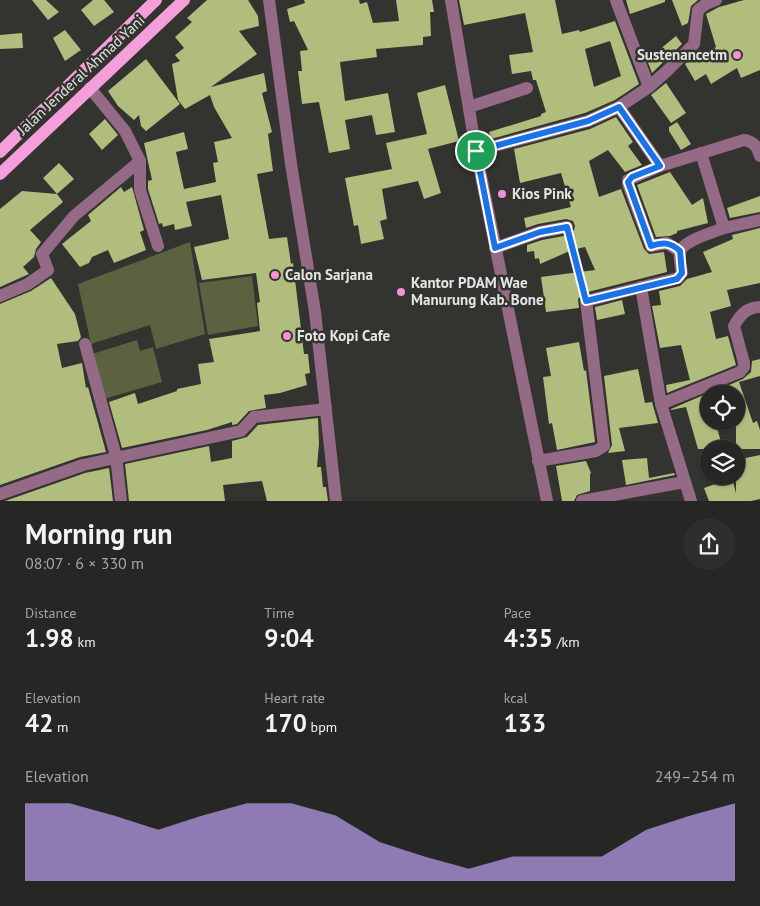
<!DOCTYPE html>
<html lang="en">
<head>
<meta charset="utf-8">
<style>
	body { margin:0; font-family:"PT Sans",sans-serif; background:#2e2e2c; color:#f1f3f6; height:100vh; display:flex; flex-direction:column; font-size:19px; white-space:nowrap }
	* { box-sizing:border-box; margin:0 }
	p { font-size:16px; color:#a4a5a6 }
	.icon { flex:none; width:28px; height:28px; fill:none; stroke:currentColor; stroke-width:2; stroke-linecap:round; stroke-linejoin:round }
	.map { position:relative; height:501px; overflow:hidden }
	.sheet { display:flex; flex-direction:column; background:#262624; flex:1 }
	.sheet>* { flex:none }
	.controls { position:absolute; left:700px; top:385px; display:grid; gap:10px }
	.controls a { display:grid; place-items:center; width:45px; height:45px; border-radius:50%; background:#262624; box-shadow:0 1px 4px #0004,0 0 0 1px #424341; font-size:25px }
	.pin { position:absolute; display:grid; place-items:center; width:42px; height:42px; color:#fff; margin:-21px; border:2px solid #fff; border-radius:50%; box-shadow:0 1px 5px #0007 }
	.round { display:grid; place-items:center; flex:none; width:52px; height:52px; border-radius:26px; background:#2e2e2c }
	.summary { display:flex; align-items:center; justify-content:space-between; height:85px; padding:0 25px }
	h1 { font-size:28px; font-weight:600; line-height:38px }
	.stats { display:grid; grid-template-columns:repeat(3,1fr); gap:8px; height:85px; padding:5px 25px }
	.stats div { display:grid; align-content:center }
	.stats b { font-size:25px; font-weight:600 }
	.stats small { font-size:14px; font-weight:400 }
	.stats p { font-size:14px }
	.chart { height:140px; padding:10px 25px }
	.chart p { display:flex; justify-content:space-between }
	.chart svg { width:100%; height:90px; margin-top:5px; fill:#bca0f2; opacity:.7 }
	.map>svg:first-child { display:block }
	.green { fill:#5a6240 }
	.building { fill:#b0bd7d; fill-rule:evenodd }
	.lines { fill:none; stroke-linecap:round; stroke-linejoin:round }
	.path { stroke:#696967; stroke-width:2.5; stroke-dasharray:4 2.5; stroke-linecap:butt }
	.minor { stroke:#946a86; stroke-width:12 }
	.major { stroke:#f49fda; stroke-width:12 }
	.route-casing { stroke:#fff; stroke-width:10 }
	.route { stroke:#1a73e8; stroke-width:6 }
	.poi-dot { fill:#f391d5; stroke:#333330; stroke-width:2 }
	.labels { text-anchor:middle; stroke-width:5; stroke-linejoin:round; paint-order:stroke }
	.poi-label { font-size:15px; font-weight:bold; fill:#e5e6e4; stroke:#333330; text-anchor:start }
	.street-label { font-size:15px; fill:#e5e6e4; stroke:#333330 }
</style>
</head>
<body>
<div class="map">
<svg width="760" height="501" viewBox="0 0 760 501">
	<rect width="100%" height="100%" fill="#333330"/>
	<g class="green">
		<path d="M190,242L205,334L156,349L150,325L91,344L78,284Z"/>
		<path d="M252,276L258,326L208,335L199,283Z"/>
		<path d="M137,340L140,351L153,347L162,382L104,399L92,354Z"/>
	</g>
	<g class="building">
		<path d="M32,0H46L59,12L48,20Z"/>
		<path d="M93,0H104L114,12L94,26L81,10Z"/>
		<path d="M207,0H248L258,16L259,26L239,31L257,54L211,87L264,73L267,91L262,93L272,132L268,134L273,171L257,174L269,239L287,237L291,264L293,263L304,354H308L310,373L305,374L307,385L280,393L264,395L266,408L249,411L237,424L232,425V422L207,430L122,448L109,402L135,393L138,404L177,391V389L201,384L198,364L214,362L209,339L260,331L257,303L260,302L256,273L202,280L194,247L229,239L221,195L186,202L192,226L175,230L174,224L163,227L162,223L159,224L148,189V181L152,180L144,143L184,132L188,149L176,152L184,189L216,182L213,163L218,162L214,142L232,138L214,107L210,95L185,109L178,100L172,64L180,61L175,55L184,48L175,37L192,22L187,18Z"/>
		<path d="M304,0H359L360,4L367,2L373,23L399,21L396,0H432L434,12H430L431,36L423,37V45L376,49L377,57L340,62L345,101L388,93L395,132L376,135L372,115L345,120L350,149L329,153L319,102L302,104L298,71H302L300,51L308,50L294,21L290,22L287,9L305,3Z"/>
		<path d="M459,0H555L562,34L579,30L580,32L615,21L639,84L615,100L585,113L491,139L489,132L541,116V114L546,112L536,80H533L531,71L512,74L509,55L533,52L525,13L464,25ZM610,41L621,76L594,87L585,49Z"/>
		<path d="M626,0H665V2L630,14Z"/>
		<path d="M672,0H698L691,6L688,23L682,26Z"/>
		<path d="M744,0H760V70L741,78L737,68L711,84L706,74L695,81L685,64L693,57L695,60L716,47L706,14L719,7Z"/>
		<path d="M65,30L81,50L65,61L53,38Z"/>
		<path d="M22,33L23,48L0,49V35Z"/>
		<path d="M676,36L682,44L652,73L647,60Z"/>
		<path d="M146,59L180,104L146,131L141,126L139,115L134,120L118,106L108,91Z"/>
		<path d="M666,83L686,113L671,123L651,95Z"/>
		<path d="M445,85L459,141L428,149L441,193L424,199L418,181L382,189L387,219L380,221L384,239L361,244L358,225L354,226L345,178L392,169L386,143L427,134L417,93Z"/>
		<path d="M616,117L633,142L628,146L642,165L625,172L608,150L589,161L599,197L621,189L644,249L649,254L664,252L667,272L584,293L578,299L579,308L546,312L541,277L595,270L585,247L572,250L540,264L539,258L535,259L534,251L527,252V245L542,240L569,235L574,230L575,226L573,221L566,219L538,224L526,228L524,218L571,207L561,173L520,183L514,149L590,129Z"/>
		<path d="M105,119L118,135L102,150L89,134Z"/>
		<path d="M677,122L691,144L681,150L669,131V127Z"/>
		<path d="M59,163L74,179L57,194L63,202L30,230L41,242L36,249L34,257L23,267L29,274L0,287V209L22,191L57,194L43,178Z"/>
		<path d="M670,172L692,205L703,198L708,223L677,231V233L670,236L656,237L637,185Z"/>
		<path d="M121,187L124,192L132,187L144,230L140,232L146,250L114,263L108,250L92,257L89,263L80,267L62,244L91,221L88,215Z"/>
		<path d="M760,196V212L730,218L727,208Z"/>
		<path d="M760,228V283L727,290L731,306L710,312L716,339L728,336L736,365L667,393L666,385L690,380L681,345L660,348L652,306L661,305L659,291L680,286L687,279L712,272L703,252L733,239L732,235Z"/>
		<path d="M51,278L75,314L81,337L78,341L57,344L62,368L82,363L86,388L88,387L106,452L80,457L0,485V304L31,291Z"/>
		<path d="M622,300L625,314L597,320L595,307Z"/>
		<path d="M579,342L584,371L586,370L595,442L557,450L552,423L549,424L543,377L551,376L546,348Z"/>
		<path d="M760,359V376L739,382L753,423L757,421L760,430V449H736V394H708L743,379L751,372L752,361Z"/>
		<path d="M638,369L645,403L652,402L658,423L619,428L625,451L608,453L612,445L604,376Z"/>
		<path d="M706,394L709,406V421H715L723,449H698L686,407L671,410V409Z"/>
		<path d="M318,418L319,443L317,467H321L323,487H326L328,501H267L262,481L223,485L225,501H129L125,464L209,446L211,462L232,458V441L247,437L258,425Z"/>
		<path d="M760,455V499L751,501H709L704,488L732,478L736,493V477L738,476L736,460Z"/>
		<path d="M647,458L649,478L674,473L675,475L626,485L622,460Z"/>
		<path d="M586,461L591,473L590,474V491L577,495L574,501H562L556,466Z"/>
		<path d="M109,468L113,501H5L85,473Z"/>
	</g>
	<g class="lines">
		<path class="path" d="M570,240L583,287"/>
		<g class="minor">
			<path d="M269,0L291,164L315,312L336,501"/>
			<path d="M451,0L476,151L547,501"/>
			<path d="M616,0L649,87"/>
			<path d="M90,88L125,131L140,161V190L158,246"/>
			<path d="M469,107L527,88"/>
			<path d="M619,107L660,166"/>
			<path d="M476,151L588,121L619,107L649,87L668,70L694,44L698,10L706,4L716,0"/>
			<path d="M724,228L760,220"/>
			<path d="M495,248L540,232L567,227"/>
			<path d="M679,251L667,243L651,246L628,184V180L660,166L744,140C754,142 757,146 760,156"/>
			<path d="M641,287L661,404"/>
			<path d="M0,296L28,284L48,270L42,254L74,216L140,161"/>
			<path d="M85,344L116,456L121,501"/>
			<path d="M538,461L596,451L604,446L586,301L678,278L682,273C681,267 679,259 680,253C681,241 714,232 724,228L701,153"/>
			<path d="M0,494L83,465L241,431L254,417L326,409"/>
			<path d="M582,501L684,482"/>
			<path d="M691,501L661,404L740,372L744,367V363L734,326C740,315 747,307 760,307"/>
		</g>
		<g class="major">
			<path d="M0,152L156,0"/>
			<path d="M0,174L184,0"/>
		</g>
	</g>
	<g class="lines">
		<defs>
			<path id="route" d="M619,107L660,166L632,177L628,182L651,246C663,242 670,242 680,251L682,273L677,279L586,301L567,227L540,232L495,248L476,151L588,121Z"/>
		</defs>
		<use href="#route" class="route-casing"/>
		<use href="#route" class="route"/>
	</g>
	<g class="poi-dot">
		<circle cx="737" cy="55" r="5"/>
		<circle cx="502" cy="194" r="5"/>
		<circle cx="275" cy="275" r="5"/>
		<circle cx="401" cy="292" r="5"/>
		<circle cx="287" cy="336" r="5"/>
	</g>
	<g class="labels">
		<g class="poi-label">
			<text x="727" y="60" text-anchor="end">Sustenancetm</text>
			<text x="512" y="199">Kios Pink</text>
			<text x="285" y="280">Calon Sarjana</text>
			<text x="411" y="288">Kantor PDAM Wae<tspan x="411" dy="17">Manurung Kab. Bone</tspan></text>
			<text x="297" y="341">Foto Kopi Cafe</text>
		</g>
		<g class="street-label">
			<text transform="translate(81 75) rotate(-43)" y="5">Jalan Jenderal Ahmad Yani</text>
		</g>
	</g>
</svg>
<div class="controls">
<a><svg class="icon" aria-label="locate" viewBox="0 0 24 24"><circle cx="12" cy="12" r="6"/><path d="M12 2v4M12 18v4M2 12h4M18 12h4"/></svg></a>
<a><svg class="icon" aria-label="layers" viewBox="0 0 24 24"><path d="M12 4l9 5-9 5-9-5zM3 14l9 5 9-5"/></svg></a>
</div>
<div class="pin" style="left:476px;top:151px;background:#1e9e55"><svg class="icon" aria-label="arrive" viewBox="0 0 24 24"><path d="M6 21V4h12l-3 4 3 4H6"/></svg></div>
</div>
<section class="sheet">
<div class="summary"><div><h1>Morning run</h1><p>08:07 · 6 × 330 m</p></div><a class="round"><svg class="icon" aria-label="share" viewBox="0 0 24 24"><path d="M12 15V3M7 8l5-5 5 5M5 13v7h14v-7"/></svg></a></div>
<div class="stats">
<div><p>Distance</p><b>1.98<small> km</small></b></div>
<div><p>Time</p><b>9:04</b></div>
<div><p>Pace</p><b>4:35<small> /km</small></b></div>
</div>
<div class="stats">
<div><p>Elevation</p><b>42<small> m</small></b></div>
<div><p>Heart rate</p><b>170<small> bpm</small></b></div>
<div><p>kcal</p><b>133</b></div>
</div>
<div class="chart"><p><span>Elevation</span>249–254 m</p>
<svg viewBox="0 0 160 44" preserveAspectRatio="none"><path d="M0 44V6L10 6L20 12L30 19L40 12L50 6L60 6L70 12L80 25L90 32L100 38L110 32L120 32L130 32L140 19L150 12L160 6V44z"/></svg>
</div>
</section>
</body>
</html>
